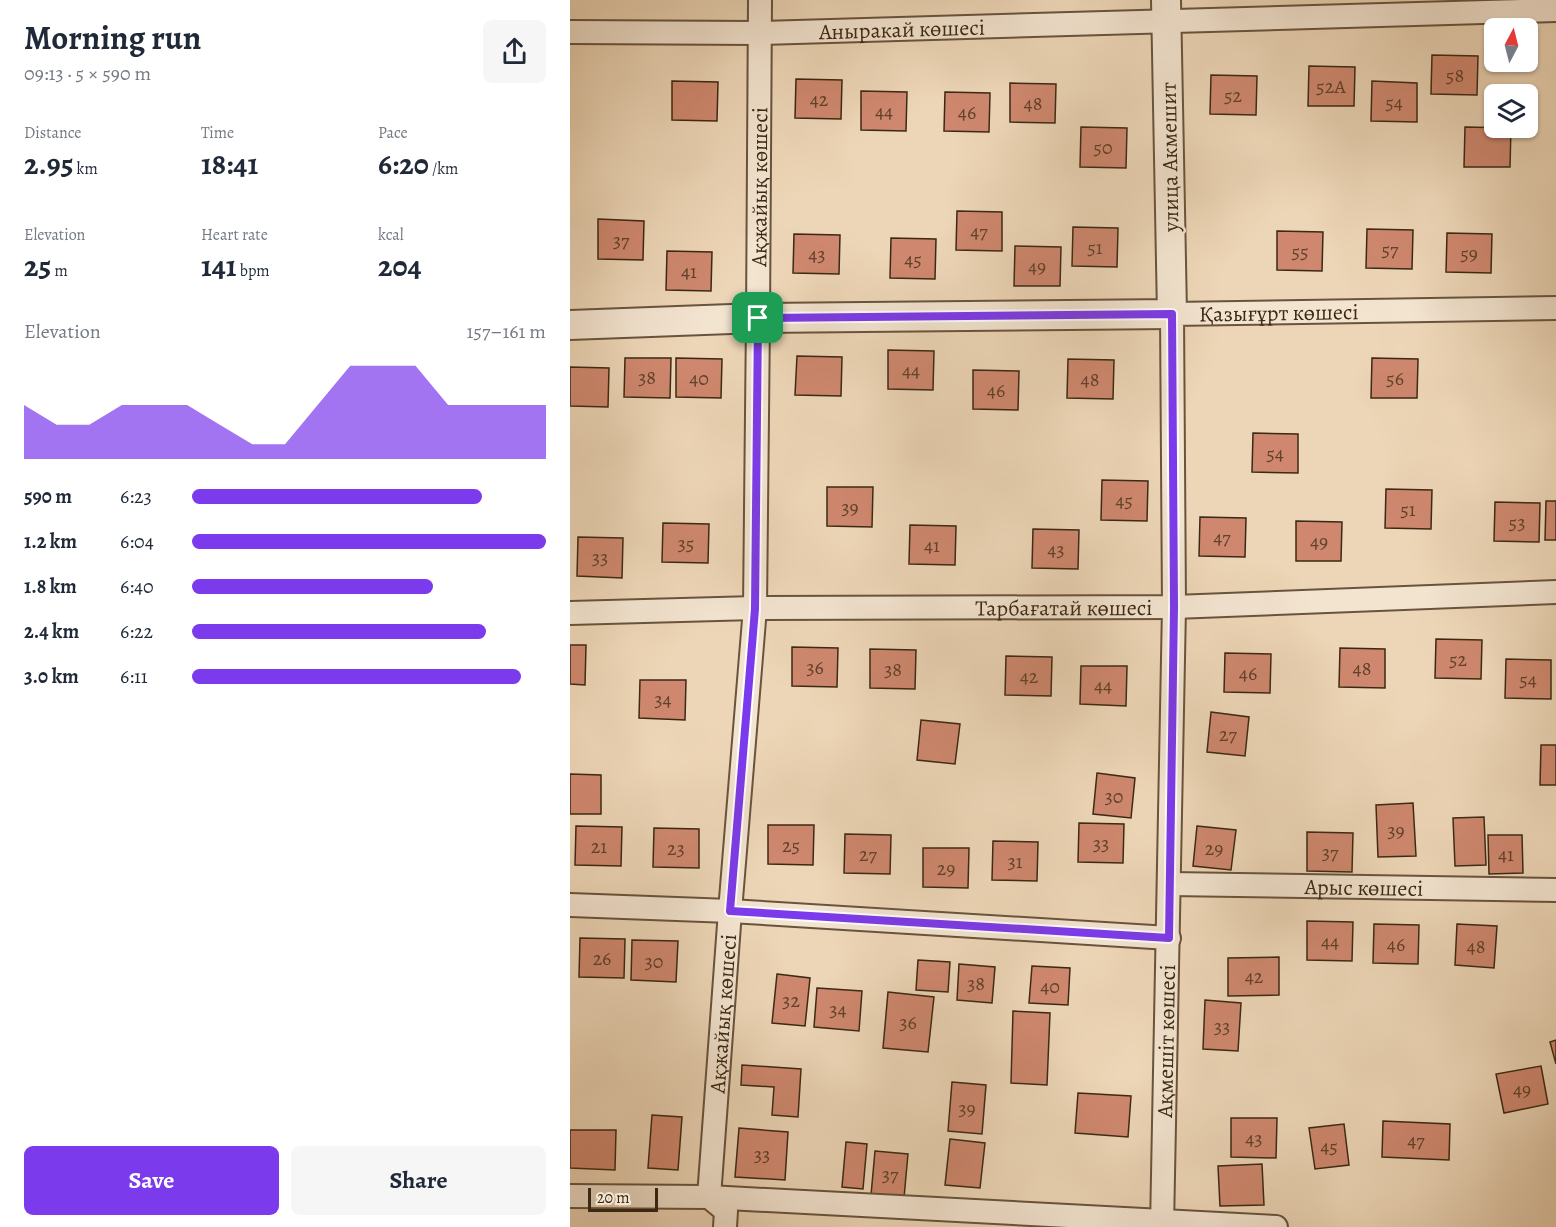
<!DOCTYPE html>
<html lang="en">
<head>
<meta charset="utf-8">
<style>
	body { margin:0; font-family:Alegreya,serif; background:#f6f6f7; color:#1f2937; height:100vh; display:flex; flex-direction:column; font-size:22px; white-space:nowrap }
	* { box-sizing:border-box; margin:0 }
	p { font-size:20px; color:#747a83 }
	.icon { flex:none; width:33px; height:33px; fill:none; stroke:currentColor; stroke-width:2; stroke-linecap:round; stroke-linejoin:round }
	.map { position:relative; flex:1; overflow:hidden }
	.panel { display:flex; flex-direction:column; background:#fff; width:570px }
	.panel>* { flex:none }
	.needle { width:39px; rotate:7deg }
	.buttons { position:absolute; left:914px; top:18px; display:grid; gap:12px }
	.buttons a { display:grid; place-items:center; width:54px; height:54px; border-radius:9px; background:#fff; box-shadow:0 2px 4px #0004; font-size:30px }
	.scale { position:absolute; left:18px; bottom:15px; width:70px; box-sizing:border-box; padding-left:6px; border:3px solid #3b2913; border-top:0; font-size:16px; line-height:21px; white-space:nowrap; color:#3b2913; -webkit-text-stroke:4px #f3e4d0; paint-order:stroke }
	.pin { position:absolute; display:grid; place-items:center; width:51px; height:51px; color:#fff; margin:-26px; border-radius:12px; box-shadow:0 3px 9px #0006 }
	.round { display:grid; place-items:center; flex:none; width:63px; height:63px; border-radius:9px; background:#f6f6f7 }
	.overview { display:flex; align-items:center; justify-content:space-between; height:102px; padding:0 24px }
	h1 { font-size:33px; font-weight:700; line-height:45px }
	.figures { display:grid; grid-template-columns:repeat(3,1fr); gap:9px; height:102px; padding:6px 24px }
	.figures div { display:grid; align-content:center }
	.figures b { font-size:30px; font-weight:700 }
	.figures small { font-size:16px; font-weight:400 }
	.figures p { font-size:16px }
	.chart { height:168px; padding:12px 24px }
	.chart p { display:flex; justify-content:space-between }
	.chart svg { width:100%; height:108px; margin-top:6px; fill:#7c3aed; opacity:.7 }
	.cta { display:flex; gap:12px; margin-top:auto; padding:12px 24px }
	.cta a { flex:1; height:69px; border-radius:9px; background:#7c3aed; color:#fff; font-size:24px; font-weight:700; line-height:69px; text-align:center }
	.cta a+a { background:#f6f6f7; color:#1f2937 }
	ul { padding:0 24px; list-style:none; font-size:20px }
	li { display:grid; grid-template-columns:96px 72px 1fr; align-items:center; height:45px }
	li i { height:15px; border-radius:8px; background:#7c3aed }
	main { display:flex; flex:1; min-height:0 }
	.map>svg:first-child { display:block }
	.building { fill:#cf886f; stroke:#3b2913; stroke-width:1.5 }
	.lines { fill:none; stroke-linecap:round; stroke-linejoin:round }
	.minor-casing { stroke:#68543c; stroke-width:26 }
	.tertiary-casing { stroke:#68543c; stroke-width:32 }
	.minor { stroke:#f3e4d0; stroke-width:22 }
	.tertiary { stroke:#f3e4d0; stroke-width:28 }
	.route-casing { stroke:#fff; stroke-width:12 }
	.route { stroke:#7c3aed; stroke-width:8 }
	.labels { text-anchor:middle; stroke-width:5; stroke-linejoin:round; paint-order:stroke }
	.number-label { font-size:20px; fill:#60412a }
	.street-label { font-size:22px; fill:#3b2913; stroke:#f3e4d0 }
</style>
</head>
<body>
<main>
<section class="panel">
<div class="overview"><div><h1>Morning run</h1><p>09:13 · 5 × 590 m</p></div><a class="round"><svg class="icon" aria-label="share" viewBox="0 0 24 24"><path d="M12 15V3M7 8l5-5 5 5M5 13v7h14v-7"/></svg></a></div>
<div class="figures">
<div><p>Distance</p><b>2.95<small> km</small></b></div>
<div><p>Time</p><b>18:41</b></div>
<div><p>Pace</p><b>6:20<small> /km</small></b></div>
</div>
<div class="figures">
<div><p>Elevation</p><b>25<small> m</small></b></div>
<div><p>Heart rate</p><b>141<small> bpm</small></b></div>
<div><p>kcal</p><b>204</b></div>
</div>
<div class="chart"><p><span>Elevation</span>157–161 m</p>
<svg viewBox="0 0 160 44" preserveAspectRatio="none"><path d="M0 44V22L10 30L20 30L30 22L40 22L50 22L60 30L70 38L80 38L90 22L100 6L110 6L120 6L130 22L140 22L150 22L160 22V44z"/></svg>
</div>
<ul>
<li><b>590 m</b>6:23<i style="width:82%"></i></li>
<li><b>1.2 km</b>6:04<i style="width:100%"></i></li>
<li><b>1.8 km</b>6:40<i style="width:68%"></i></li>
<li><b>2.4 km</b>6:22<i style="width:83%"></i></li>
<li><b>3.0 km</b>6:11<i style="width:93%"></i></li>
</ul>
<div class="cta"><a>Save</a><a>Share</a></div>
</section>
<div class="map">
<svg width="986" height="1227" viewBox="0 0 986 1227">
	<rect width="100%" height="100%" fill="#edd6b7"/>
	<filter id="stains"><feTurbulence type="fractalNoise" baseFrequency=".00333" numOctaves="4"/><feColorMatrix values="0 0 0 0 .2 0 0 0 0 .09 0 0 0 0 .02 0 0 0 .5 -.17"/></filter>
	<radialGradient id="worn" r=".72"><stop offset=".6" stop-color="#630" stop-opacity="0"/><stop offset="1" stop-color="#630" stop-opacity=".3"/></radialGradient>
	<g class="building">
		<path d="M862,55L908,56L907,95L861,94Z"/>
		<path d="M739,66L785,67L784,106H738Z"/>
		<path d="M641,75L687,76L686,115L640,114Z"/>
		<path d="M226,79L272,80L271,119L225,118Z"/>
		<path d="M102,81L148,82L147,121L102,120Z"/>
		<path d="M802,81L847,83V122L801,121Z"/>
		<path d="M440,83L486,84L485,123L440,122Z"/>
		<path d="M291,91L337,92L336,131L291,130Z"/>
		<path d="M375,92L420,93L419,132L374,131Z"/>
		<path d="M511,127L557,128L556,168L510,167Z"/>
		<path d="M895,127L941,128L940,167H894Z"/>
		<path d="M387,211L432,212V251L386,250Z"/>
		<path d="M28,219L74,221L73,260L28,259Z"/>
		<path d="M503,227L548,228L547,267L502,266Z"/>
		<path d="M797,229L843,230L842,269L796,268Z"/>
		<path d="M707,231L753,232L752,271L707,270Z"/>
		<path d="M877,233L922,234L921,273L876,272Z"/>
		<path d="M224,234L270,235L269,274L223,273Z"/>
		<path d="M321,238L366,239L365,279L320,278Z"/>
		<path d="M445,246L491,247L490,286H444Z"/>
		<path d="M97,251L142,252L141,291L96,290Z"/>
		<path d="M318,350L364,351L363,390L318,389Z"/>
		<path d="M227,356L272,357L271,396L225,395Z"/>
		<path d="M55,358H101L100,398L54,397Z"/>
		<path d="M106,358L152,359L151,398L106,397Z"/>
		<path d="M802,358L848,359L847,398H801Z"/>
		<path d="M498,359L544,360L543,399L497,398Z"/>
		<path d="M0,367L39,368L38,407L0,406Z"/>
		<path d="M403,370L449,371L448,410L403,409Z"/>
		<path d="M683,433L728,434V473L682,472Z"/>
		<path d="M532,480L578,481L577,521L531,520Z"/>
		<path d="M257,487H303L302,527L257,526Z"/>
		<path d="M816,489L862,490L861,529L815,528Z"/>
		<path d="M976,501H986V540H975Z"/>
		<path d="M925,502L970,503L969,542L924,541Z"/>
		<path d="M630,517L676,518L675,557L629,556Z"/>
		<path d="M726,521L772,522L771,561H726Z"/>
		<path d="M93,523L139,524L138,563L92,562Z"/>
		<path d="M340,525L386,526L385,565L339,564Z"/>
		<path d="M463,529L509,530L508,569L462,568Z"/>
		<path d="M8,537L53,538L52,578L7,576Z"/>
		<path d="M866,639L912,640L911,679L865,678Z"/>
		<path d="M0,645H16L15,685L0,684Z"/>
		<path d="M222,647L268,648L267,687L222,686Z"/>
		<path d="M770,648L815,649V688L769,687Z"/>
		<path d="M300,649L346,650L345,689L300,688Z"/>
		<path d="M655,653L701,654L700,693L654,692Z"/>
		<path d="M436,656L482,657L481,696L435,695Z"/>
		<path d="M936,659L981,660V699L935,698Z"/>
		<path d="M511,666H557L556,706L510,704Z"/>
		<path d="M70,680H116L115,720L69,718Z"/>
		<path d="M641,712L679,717L675,756L637,752Z"/>
		<path d="M351,720L390,724L385,764L347,760Z"/>
		<path d="M971,745H986V785H970Z"/>
		<path d="M527,773L565,778L561,818L523,814Z"/>
		<path d="M0,774L31,775V814H0Z"/>
		<path d="M843,803L846,856L808,857L806,805Z"/>
		<path d="M914,817L916,865L885,866L883,818Z"/>
		<path d="M509,823L554,824L553,863L508,862Z"/>
		<path d="M198,825H244L243,865L198,864Z"/>
		<path d="M6,826L52,827L51,866L5,865Z"/>
		<path d="M627,826L666,830L661,870L623,866Z"/>
		<path d="M84,828L129,829V868L83,867Z"/>
		<path d="M737,832L783,833L782,872L737,871Z"/>
		<path d="M275,834L321,835L320,874L274,873Z"/>
		<path d="M918,835H952L953,873L919,874Z"/>
		<path d="M423,841L468,842L467,881L422,880Z"/>
		<path d="M353,848H399L398,888L353,887Z"/>
		<path d="M737,921L783,922L782,961L737,960Z"/>
		<path d="M804,924L849,925L848,964L803,963Z"/>
		<path d="M887,924L927,926L924,968L885,965Z"/>
		<path d="M10,938L55,939L54,978L9,977Z"/>
		<path d="M62,940L108,941L106,982L61,980Z"/>
		<path d="M709,957V995L658,996V958Z"/>
		<path d="M348,960L380,962L378,992L346,990Z"/>
		<path d="M389,964L425,967L422,1003L387,1000Z"/>
		<path d="M462,966L500,968L498,1005L459,1003Z"/>
		<path d="M207,974L240,978L235,1026L202,1023Z"/>
		<path d="M247,988L292,991L289,1031L244,1027Z"/>
		<path d="M318,992L364,997L358,1052L313,1048Z"/>
		<path d="M635,1000L671,1003L668,1051L633,1049Z"/>
		<path d="M443,1011L480,1013L477,1085L441,1083Z"/>
		<path d="M986,1040V1064L980,1042Z"/>
		<path d="M172,1065L231,1069L228,1117L202,1115L204,1087L171,1085Z"/>
		<path d="M971,1066L978,1104L934,1113L926,1074Z"/>
		<path d="M382,1082L416,1085L412,1134L378,1131Z"/>
		<path d="M508,1093L561,1096L558,1137L505,1133Z"/>
		<path d="M82,1115L112,1117L108,1170L78,1168Z"/>
		<path d="M661,1118H707L706,1158L661,1157Z"/>
		<path d="M813,1121L880,1124L879,1160L812,1157Z"/>
		<path d="M774,1124L779,1165L745,1169L739,1128Z"/>
		<path d="M169,1128L218,1132L215,1180L165,1177Z"/>
		<path d="M0,1130H46L45,1170L0,1168Z"/>
		<path d="M380,1139L415,1143L410,1188L375,1185Z"/>
		<path d="M276,1142L297,1144L293,1189L272,1187Z"/>
		<path d="M305,1151L338,1154L334,1198L301,1195Z"/>
		<path d="M692,1164L694,1205L650,1206L648,1166Z"/>
	</g>
	<g class="lines">
		<defs>
			<g id="minor">
				<path id="s1" d="M0,32L189,33L986,10"/>
				<path id="s2" d="M0,613L185,608L604,607L986,592"/>
				<path id="s3" d="M600,884L986,890"/>
				<path d="M0,905L160,911L599,938"/>
				<path d="M0,1196L139,1197L706,1227"/>
				<path id="s4" d="M155,1227L156,1211L139,1197L160,911L185,608L188,318L190,0"/>
				<path id="s5" d="M592,1227L604,607L602,314L986,308"/>
			</g>
			<path id="tertiary" d="M0,325L188,318L602,314L596,0"/>
		</defs>
		<use href="#minor" class="minor-casing"/>
		<use href="#tertiary" class="tertiary-casing"/>
		<use href="#minor" class="minor"/>
		<use href="#tertiary" class="tertiary"/>
	</g>
	<g class="lines">
		<defs>
			<path id="route" d="M602,314L604,607L599,938L160,911L185,609L188,318Z"/>
		</defs>
		<use href="#route" class="route-casing"/>
		<use href="#route" class="route"/>
	</g>
	<g class="labels">
		<g class="number-label">
			<text x="885" y="82">58</text>
			<text x="761" y="93">52А</text>
			<text x="663" y="102">52</text>
			<text x="249" y="106">42</text>
			<text x="824" y="109">54</text>
			<text x="463" y="110">48</text>
			<text x="314" y="118">44</text>
			<text x="397" y="119">46</text>
			<text x="533" y="154">50</text>
			<text x="409" y="238">47</text>
			<text x="51" y="247">37</text>
			<text x="525" y="254">51</text>
			<text x="820" y="256">57</text>
			<text x="730" y="258">55</text>
			<text x="899" y="260">59</text>
			<text x="247" y="261">43</text>
			<text x="343" y="266">45</text>
			<text x="467" y="273">49</text>
			<text x="119" y="278">41</text>
			<text x="341" y="377">44</text>
			<text x="77" y="384">38</text>
			<text x="129" y="385">40</text>
			<text x="825" y="385">56</text>
			<text x="520" y="386">48</text>
			<text x="426" y="397">46</text>
			<text x="705" y="460">54</text>
			<text x="554" y="507">45</text>
			<text x="280" y="514">39</text>
			<text x="838" y="516">51</text>
			<text x="947" y="529">53</text>
			<text x="652" y="544">47</text>
			<text x="749" y="548">49</text>
			<text x="116" y="550">35</text>
			<text x="362" y="552">41</text>
			<text x="486" y="556">43</text>
			<text x="30" y="564">33</text>
			<text x="888" y="666">52</text>
			<text x="245" y="674">36</text>
			<text x="792" y="675">48</text>
			<text x="323" y="676">38</text>
			<text x="678" y="680">46</text>
			<text x="459" y="683">42</text>
			<text x="958" y="686">54</text>
			<text x="533" y="692">44</text>
			<text x="93" y="706">34</text>
			<text x="658" y="741">27</text>
			<text x="544" y="803">30</text>
			<text x="826" y="837">39</text>
			<text x="531" y="850">33</text>
			<text x="221" y="852">25</text>
			<text x="29" y="853">21</text>
			<text x="106" y="855">23</text>
			<text x="644" y="855">29</text>
			<text x="760" y="859">37</text>
			<text x="298" y="861">27</text>
			<text x="936" y="861">41</text>
			<text x="445" y="868">31</text>
			<text x="376" y="875">29</text>
			<text x="760" y="948">44</text>
			<text x="826" y="951">46</text>
			<text x="906" y="953">48</text>
			<text x="32" y="965">26</text>
			<text x="84" y="968">30</text>
			<text x="684" y="983">42</text>
			<text x="406" y="990">38</text>
			<text x="480" y="993">40</text>
			<text x="221" y="1007">32</text>
			<text x="268" y="1016">34</text>
			<text x="338" y="1029">36</text>
			<text x="652" y="1033">33</text>
			<text x="952" y="1096">49</text>
			<text x="397" y="1115">39</text>
			<text x="684" y="1145">43</text>
			<text x="846" y="1147">47</text>
			<text x="759" y="1153">45</text>
			<text x="192" y="1161">33</text>
			<text x="320" y="1181">37</text>
		</g>
		<g class="street-label">
			<text dy="8" stroke="none"><textPath href="#s1" startOffset="332">Аныракай көшесі</textPath></text>
			<text transform="translate(599 157) rotate(-91)" y="8">улица Акмешит</text>
			<text dy="8" stroke="none"><textPath href="#s4" startOffset="1050">Ақжайық көшесі</textPath></text>
			<text dy="8" stroke="none"><textPath href="#s5" startOffset="1020">Қазығұрт көшесі</textPath></text>
			<text dy="8" stroke="none"><textPath href="#s2" startOffset="494">Тарбағатай көшесі</textPath></text>
			<text dy="8" stroke="none"><textPath href="#s3" startOffset="194">Арыс көшесі</textPath></text>
			<text dy="8" stroke="none"><textPath href="#s4" startOffset="222">Ақжайық көшесі</textPath></text>
			<text dy="8" stroke="none"><textPath href="#s5" startOffset="186">Ақмешіт көшесі</textPath></text>
		</g>
	</g>
	<rect width="100%" height="100%" filter="url(#stains)"/>
	<rect width="100%" height="100%" fill="url(#worn)"/>
</svg>
<div class="buttons">
<a><svg class="needle" viewBox="-14 -14 28 28"><path d="M0-13l5 13h-10z" fill="#e53935"/><path d="M0 13l5-13h-10z" fill="#747a83"/></svg></a>
<a><svg class="icon" aria-label="layers" viewBox="0 0 24 24"><path d="M12 4l9 5-9 5-9-5zM3 14l9 5 9-5"/></svg></a>
</div>
<div class="scale">20 m</div>
<div class="pin" style="left:188px;top:318px;background:#1e9e55"><svg class="icon" aria-label="arrive" viewBox="0 0 24 24"><path d="M6 21V4h12l-3 4 3 4H6"/></svg></div>
</div>
</main>
</body>
</html>
